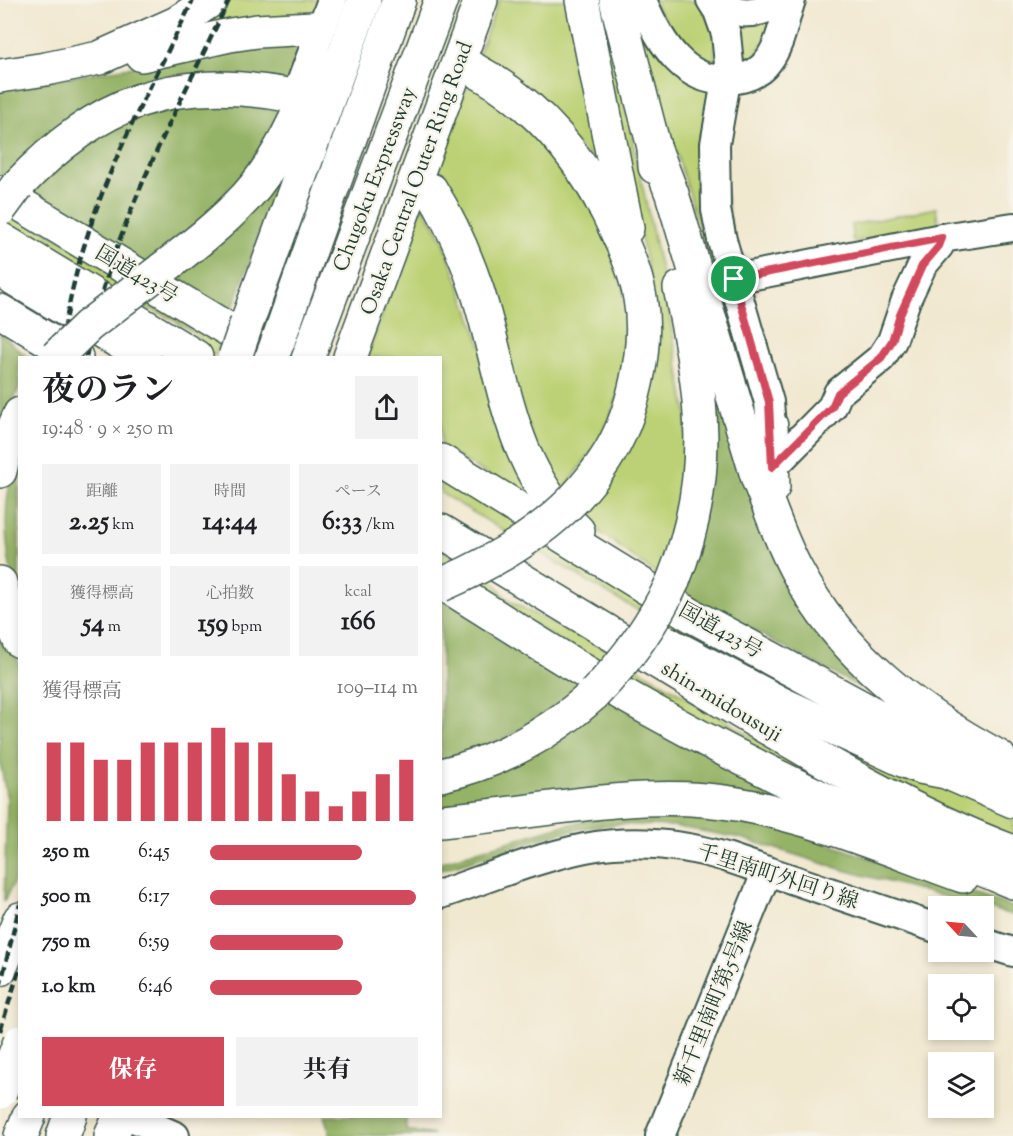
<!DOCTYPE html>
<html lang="ja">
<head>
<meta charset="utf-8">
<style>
	body { margin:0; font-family:"Sorts Mill Goudy","Noto Serif JP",serif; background:#f2f2f2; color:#202124; height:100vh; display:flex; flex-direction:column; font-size:22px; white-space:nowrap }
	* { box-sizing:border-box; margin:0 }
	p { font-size:20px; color:#757577 }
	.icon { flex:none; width:33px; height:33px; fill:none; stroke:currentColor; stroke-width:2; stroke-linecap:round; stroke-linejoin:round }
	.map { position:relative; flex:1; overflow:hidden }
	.panel { position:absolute; left:18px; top:356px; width:424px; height:762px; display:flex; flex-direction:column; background:#fff; border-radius:0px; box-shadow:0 3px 9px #0003 }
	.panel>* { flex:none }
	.needle { width:39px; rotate:296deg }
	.fabs { position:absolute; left:928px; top:896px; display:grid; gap:12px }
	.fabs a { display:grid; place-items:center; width:66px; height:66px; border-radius:0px; background:#fff; box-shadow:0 3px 9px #0003; font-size:30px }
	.pin { position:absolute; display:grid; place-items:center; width:51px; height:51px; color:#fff; margin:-26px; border:3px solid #fff; border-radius:50%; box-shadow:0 2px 6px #0007 }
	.round { display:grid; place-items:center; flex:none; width:63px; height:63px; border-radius:0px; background:#f2f2f2 }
	.overview { display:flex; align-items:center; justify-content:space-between; height:102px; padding:0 24px }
	h1 { font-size:33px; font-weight:700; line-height:45px }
	.metrics { display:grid; grid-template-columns:repeat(3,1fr); gap:9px; height:102px; padding:6px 24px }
	.metrics div { display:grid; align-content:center; border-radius:0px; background:#f2f2f2; text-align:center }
	.metrics b { font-size:26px; font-weight:700 }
	.metrics small { font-size:16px; font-weight:400 }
	.metrics p { font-size:16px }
	.chart { height:168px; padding:12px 24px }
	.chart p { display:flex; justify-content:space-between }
	.chart svg { width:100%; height:108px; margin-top:6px; stroke:#d1495b; stroke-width:6 }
	.action { display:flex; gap:12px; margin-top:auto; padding:12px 24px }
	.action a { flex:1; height:69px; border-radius:0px; background:#d1495b; color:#fff; font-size:24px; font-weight:700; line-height:69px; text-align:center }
	.action a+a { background:#f2f2f2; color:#202124 }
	ul { padding:0 24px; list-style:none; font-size:20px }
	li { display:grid; grid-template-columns:96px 72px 1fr; align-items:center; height:45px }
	li i { height:15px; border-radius:8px; background:#d1495b }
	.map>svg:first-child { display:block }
	.green { fill:#bcd174; stroke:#6e8754; stroke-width:1.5 }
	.forest { fill:#95b366; stroke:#5a784d; stroke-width:1.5 }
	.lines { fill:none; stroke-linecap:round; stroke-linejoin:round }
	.major-tunnel { stroke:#c7c6b1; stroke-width:33; stroke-dasharray:33 16; stroke-linecap:butt }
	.minor-casing { stroke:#3e574b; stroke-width:32 }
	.major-casing { stroke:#3e574b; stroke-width:36 }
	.highway-casing { stroke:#3e574b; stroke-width:36 }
	.minor { stroke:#fff; stroke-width:28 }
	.major { stroke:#fff; stroke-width:33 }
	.highway { stroke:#fff; stroke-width:33 }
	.rail { stroke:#1f3d34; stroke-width:4.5; stroke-dasharray:9 4.5; stroke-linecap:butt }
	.major-bridge-casing { stroke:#3e574b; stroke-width:36; stroke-linecap:butt }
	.highway-bridge-casing { stroke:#3e574b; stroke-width:36; stroke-linecap:butt }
	.major-bridge { stroke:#fff; stroke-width:33 }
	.highway-bridge { stroke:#fff; stroke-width:33 }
	.route-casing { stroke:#fff; stroke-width:12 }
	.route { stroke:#d1495b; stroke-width:8 }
	.labels { text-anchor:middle; stroke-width:4.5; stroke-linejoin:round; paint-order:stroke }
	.street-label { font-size:21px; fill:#1f3d34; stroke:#f7f3e8 }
</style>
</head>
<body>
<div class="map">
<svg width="1013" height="1136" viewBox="0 0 1013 1136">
	<rect width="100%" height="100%" fill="#f7f3e8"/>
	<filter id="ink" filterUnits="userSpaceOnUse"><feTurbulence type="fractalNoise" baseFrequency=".0167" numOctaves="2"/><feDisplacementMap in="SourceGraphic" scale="12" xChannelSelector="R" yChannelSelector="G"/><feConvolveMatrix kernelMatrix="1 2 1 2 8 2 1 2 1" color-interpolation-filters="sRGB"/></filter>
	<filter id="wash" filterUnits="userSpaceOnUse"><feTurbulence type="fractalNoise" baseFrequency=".008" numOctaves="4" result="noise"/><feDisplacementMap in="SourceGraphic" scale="24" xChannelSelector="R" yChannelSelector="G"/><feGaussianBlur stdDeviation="1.35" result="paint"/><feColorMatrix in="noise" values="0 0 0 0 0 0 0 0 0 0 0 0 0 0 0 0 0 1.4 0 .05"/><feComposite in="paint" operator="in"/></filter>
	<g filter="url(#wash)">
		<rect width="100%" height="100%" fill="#f1e8d0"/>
		<g class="green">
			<path d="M231,0H323L316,18L195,28Z"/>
			<path d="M499,0H573L609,173L477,58Z"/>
			<path d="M591,0H602L663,280L687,415L681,507L660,577L601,533L578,512L593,493L650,278L614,117Z"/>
			<path d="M652,0H699L715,34V67L690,58Z"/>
			<path d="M632,4L710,92L763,428L754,412Z"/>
			<path d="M774,15L768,35L751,62L740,63L732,21Z"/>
			<path d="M469,81L536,130L613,241L628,316L623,376L614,406L599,441L561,494L546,471L433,178Z"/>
			<path d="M0,204L222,337L215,356C203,350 205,342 196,335C180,322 154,308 134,305L0,227Z"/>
			<path d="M422,205L443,240L538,504L441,447V357H367Z"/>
			<path d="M936,208L939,226L853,242L851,225Z"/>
			<path d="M441,471L721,647L756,674L614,597L441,493Z"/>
			<path d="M441,549L494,582L505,597L514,603L554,625L568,627L837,787L802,782L441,571Z"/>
			<path d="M630,630L1013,813V846L939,815Z"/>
		</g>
		<g class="forest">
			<path d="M309,43L293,84L222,75L0,180V89L243,48Z"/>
			<path d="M200,100L283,111L247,169L198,223L146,268L26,196L40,178L113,125Z"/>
			<path d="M280,178L229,319L167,281Z"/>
			<path d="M0,333L27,357H20L19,388L0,427Z"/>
			<path d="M707,362L759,509L917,718L680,591Z"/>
			<path d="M19,447V603C7,566 2,522 10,483C12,471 16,459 19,447Z"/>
			<path d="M441,598L587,683L571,697L504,739L441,761Z"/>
			<path d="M0,623L20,665L19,871L4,902L7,799L0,762Z"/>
			<path d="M607,696L795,802L441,808V787Z"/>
			<path d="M705,813L785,829L1013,907V915L844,870L741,838L673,826L619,824L595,826L559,833L441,870V862L558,827L611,815Z"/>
			<path d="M324,1116H406V1130L434,1135L331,1136Z"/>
		</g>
	</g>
	<g filter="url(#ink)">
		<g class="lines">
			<g class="major-tunnel">
				<path d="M359,33C400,39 437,50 473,69"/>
				<path d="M332,108C374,124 403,157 431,190"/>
			</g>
			<defs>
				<g id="minor">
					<path d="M642,0C659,41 685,88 737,79C749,77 761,71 768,61C781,44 784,20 791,0"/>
					<path d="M711,0L718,11L726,34L729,64L715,144L716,210L722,240L769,402L771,426"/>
					<path d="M712,0C734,17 760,16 782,0"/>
					<path d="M300,86L332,0"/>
					<path d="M734,279L942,238"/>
					<path d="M773,467L832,407L838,393L881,358L892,341L906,300L922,266L939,246L942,238L1013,227"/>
					<path d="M441,894C488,878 536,858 585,848C632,839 681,844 726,857L939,929"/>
					<path d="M984,943L1013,952"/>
					<path d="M129,1116L175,1136"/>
					<path d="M660,1136L767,871"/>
				</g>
				<g id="major">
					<path d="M582,0L627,228"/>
					<path d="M616,0L654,147L655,167"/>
					<path d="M142,55L230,35L257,31L313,28"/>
					<path d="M473,69C534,102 577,151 608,213C621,241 635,267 640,298C649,348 633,418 605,460C596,474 585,487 574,499"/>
					<path d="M0,76L46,69L99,58L177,23L211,0"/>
					<path d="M654,147L672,194L758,479C771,510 781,542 797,571C841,655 917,713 999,757"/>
					<path d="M17,186C99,100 171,74 288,95"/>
					<path d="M431,190C451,222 465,254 477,290C505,376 507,464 578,531"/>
					<path d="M161,270C191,247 220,225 246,197C280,160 300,109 321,64"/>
					<path d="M247,322L364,0"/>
					<path d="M350,357L481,0"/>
					<path d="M771,426L773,487"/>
					<path d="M0,471L6,446L20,414"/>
					<path d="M673,581C715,477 703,395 680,288"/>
					<path d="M0,583L8,614L20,641"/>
					<path d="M441,775C498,762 550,734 594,694"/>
					<path d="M441,821C528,814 618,793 705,800C793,807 881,847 963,876"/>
					<path d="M0,969L20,919"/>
					<path d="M63,1136L70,1116"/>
					<path d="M111,1136L120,1116"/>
				</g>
				<g id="highway">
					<path d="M0,192L266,352"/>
					<path d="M0,239L196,357"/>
					<path d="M0,270L144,357"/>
					<path d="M0,311L76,357"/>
					<path d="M278,341L399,0"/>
					<path d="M308,357L441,0"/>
					<path d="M441,461L691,615L896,726L1013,777"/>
					<path d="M441,531C532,586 623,641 714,696C811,754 907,812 1013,852"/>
					<path d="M441,582C500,619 559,657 619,692C746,765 878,827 1013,882"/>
					<path d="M667,643L782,704L905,761L920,767L946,772L1013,801"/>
					<path d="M21,1136L29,1116"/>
				</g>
			</defs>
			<use href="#minor" class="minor-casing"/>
			<use href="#major" class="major-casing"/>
			<use href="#highway" class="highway-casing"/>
			<use href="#minor" class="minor"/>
			<use href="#major" class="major"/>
			<use href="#highway" class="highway"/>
			<g class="rail">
				<path d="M60,357C66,316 74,276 87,237C112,155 156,77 193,0"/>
				<path d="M86,357C111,230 174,116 229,0"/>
				<path d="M0,987L20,904"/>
				<path d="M0,1031L20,967"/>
			</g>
			<defs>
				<g id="major-bridge">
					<path d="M0,209L17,186"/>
					<path d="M56,357L88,326L161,270"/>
					<path d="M235,357L247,322"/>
					<path d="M441,585C490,564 536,538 574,499"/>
					<path d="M594,694C627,660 653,624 673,581"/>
				</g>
				<g id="highway-bridge">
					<path d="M272,357L278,341"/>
					<path d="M0,1092L20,1042"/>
				</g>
			</defs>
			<use href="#major-bridge" class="major-bridge-casing"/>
			<use href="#highway-bridge" class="highway-bridge-casing"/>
			<use href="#major-bridge" class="major-bridge"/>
			<use href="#highway-bridge" class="highway-bridge"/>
		</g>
	</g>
	<g class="lines" filter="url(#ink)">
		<defs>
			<path id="route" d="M942,238L939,246L922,266L900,315L892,341L881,358L838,393L832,407L772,467L769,402L734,279Z"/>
		</defs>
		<use href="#route" class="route-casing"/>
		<use href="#route" class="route"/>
	</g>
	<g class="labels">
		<g class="street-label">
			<text transform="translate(416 178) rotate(-70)" y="7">Osaka Central Outer Ring Road</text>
			<text transform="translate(374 179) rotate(-69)" y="7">Chugoku Expressway</text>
			<text transform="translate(137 274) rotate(31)" y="7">国道423号</text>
			<text transform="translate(721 630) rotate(29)" y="7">国道423号</text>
			<text transform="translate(722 701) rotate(31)" y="7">shin-midousuji</text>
			<text transform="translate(778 876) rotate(18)" y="7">千里南町外回り線</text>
			<text transform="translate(713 1003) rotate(-68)" y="7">新千里南町第5号線</text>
		</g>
	</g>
</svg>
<div class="fabs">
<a><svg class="needle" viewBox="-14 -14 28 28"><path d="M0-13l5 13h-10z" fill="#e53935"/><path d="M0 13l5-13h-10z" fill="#757577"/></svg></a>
<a><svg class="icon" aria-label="locate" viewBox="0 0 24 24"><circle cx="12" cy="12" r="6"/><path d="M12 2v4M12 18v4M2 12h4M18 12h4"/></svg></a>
<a><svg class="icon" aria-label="layers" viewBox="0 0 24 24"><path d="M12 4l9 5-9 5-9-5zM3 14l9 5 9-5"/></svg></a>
</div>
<div class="pin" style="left:734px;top:279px;background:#1e9e55"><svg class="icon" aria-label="arrive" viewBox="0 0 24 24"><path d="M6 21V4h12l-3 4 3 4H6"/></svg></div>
<section class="panel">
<div class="overview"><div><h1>夜のラン</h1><p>19:48 · 9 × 250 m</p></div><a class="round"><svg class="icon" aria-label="share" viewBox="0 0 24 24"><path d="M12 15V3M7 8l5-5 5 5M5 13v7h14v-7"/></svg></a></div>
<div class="metrics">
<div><p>距離</p><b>2.25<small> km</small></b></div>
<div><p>時間</p><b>14:44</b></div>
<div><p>ペース</p><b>6:33<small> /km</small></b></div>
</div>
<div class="metrics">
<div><p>獲得標高</p><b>54<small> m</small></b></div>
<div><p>心拍数</p><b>159<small> bpm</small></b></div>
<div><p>kcal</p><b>166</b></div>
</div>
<div class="chart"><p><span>獲得標高</span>109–114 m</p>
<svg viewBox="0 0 160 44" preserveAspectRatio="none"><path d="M5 44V12M15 44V12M25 44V19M35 44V19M45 44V12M55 44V12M65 44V12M75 44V6M85 44V12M95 44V12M105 44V25M115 44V32M125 44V38M135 44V32M145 44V25M155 44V19"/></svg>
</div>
<ul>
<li><b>250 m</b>6:45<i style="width:73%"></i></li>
<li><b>500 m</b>6:17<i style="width:99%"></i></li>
<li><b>750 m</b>6:59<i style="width:64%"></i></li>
<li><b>1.0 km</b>6:46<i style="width:73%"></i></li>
</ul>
<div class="action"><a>保存</a><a>共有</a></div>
</section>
</div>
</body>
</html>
